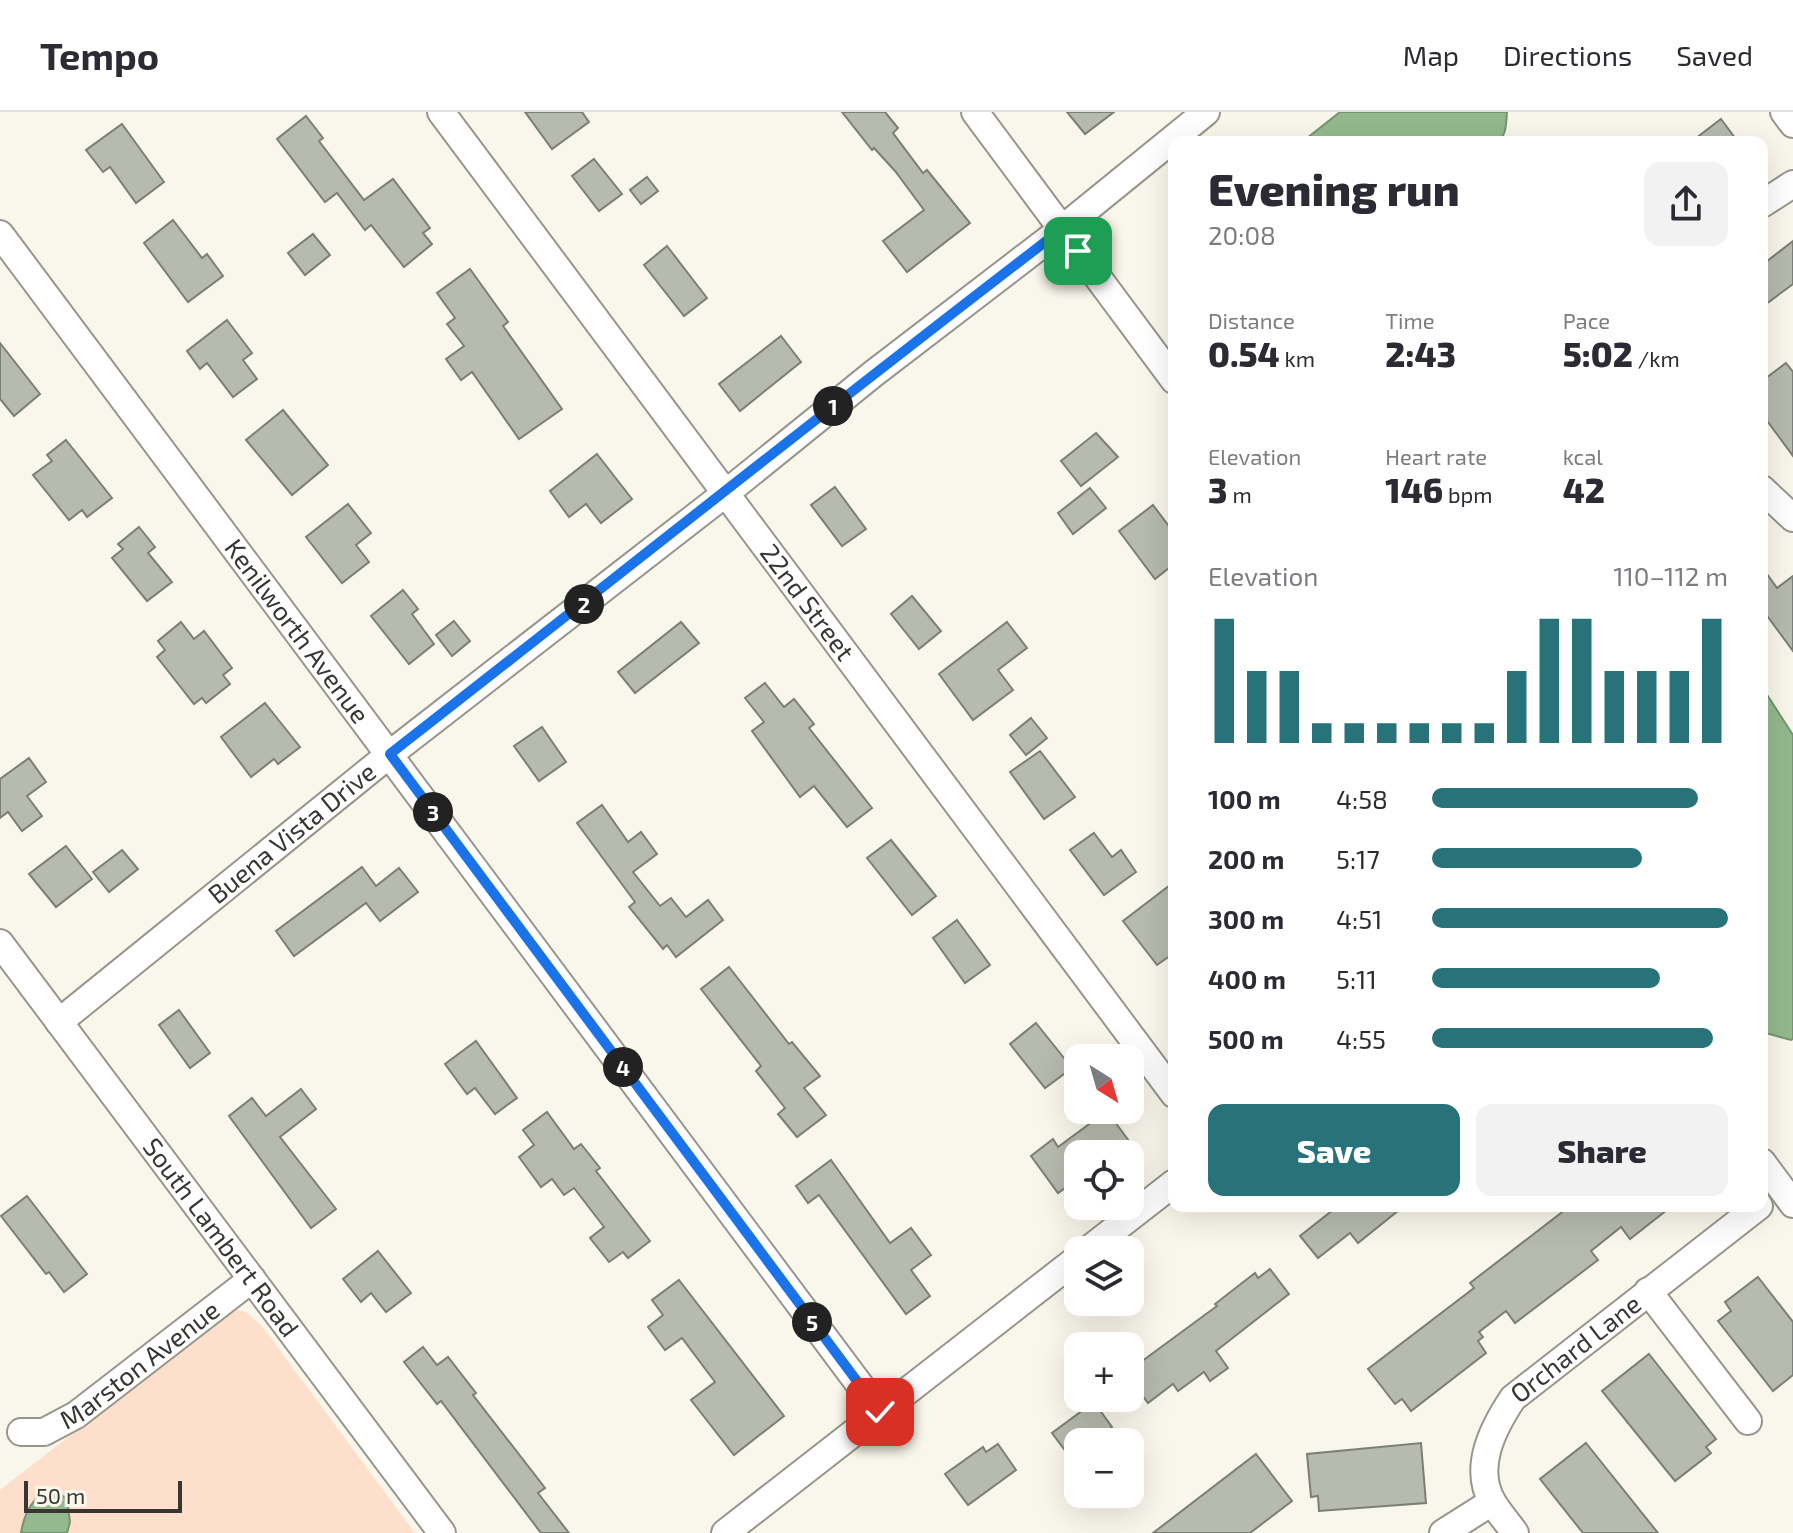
<!DOCTYPE html>
<html lang="en">
<head>
<meta charset="utf-8">
<style>
	body { margin:0; font-family:"Exo 2",sans-serif; background:#f2f2f3; color:#2b2b33; height:100vh; display:flex; flex-direction:column; font-size:30px; white-space:nowrap }
	* { box-sizing:border-box; margin:0 }
	p { font-size:26px; color:#7c7c81 }
	.icon { flex:none; width:44px; height:44px; fill:none; stroke:currentColor; stroke-width:2; stroke-linecap:round; stroke-linejoin:round }
	.map { position:relative; flex:1; overflow:hidden }
	.side { position:absolute; left:1168px; top:24px; width:600px; height:1076px; display:flex; flex-direction:column; background:#fff; border-radius:16px; box-shadow:0 8px 32px #0002 }
	.side>* { flex:none }
	.needle { width:52px; rotate:143deg }
	.buttons { position:absolute; left:1064px; top:932px; display:grid; gap:16px }
	.buttons a { display:grid; place-items:center; width:80px; height:80px; border-radius:16px; background:#fff; box-shadow:0 8px 32px #0002; font-size:40px }
	.scale { position:absolute; left:24px; bottom:20px; width:158px; box-sizing:border-box; padding-left:8px; border:4px solid #373632; border-top:0; font-size:22px; line-height:28px; white-space:nowrap; color:#373632; -webkit-text-stroke:6px #f9f7eb; paint-order:stroke }
	.pin { position:absolute; display:grid; place-items:center; width:68px; height:68px; color:#fff; margin:-34px; border-radius:16px; box-shadow:0 4px 12px #0006 }
	.km { position:absolute; width:40px; height:40px; margin:-20px; border-radius:50%; background:#222; color:#fff; font-size:22px; line-height:40px; text-align:center }
	.round { display:grid; place-items:center; flex:none; width:84px; height:84px; border-radius:16px; background:#f2f2f3 }
	.summary { display:flex; align-items:center; justify-content:space-between; height:136px; padding:0 40px }
	h1 { font-size:44px; font-weight:800; line-height:60px }
	.stats { display:grid; grid-template-columns:repeat(3,1fr); gap:12px; height:136px; padding:8px 40px }
	.stats div { display:grid; align-content:center }
	.stats b { font-size:34px; font-weight:800 }
	.stats small { font-size:22px; font-weight:400 }
	.stats p { font-size:22px }
	.chart { height:224px; padding:16px 40px }
	.chart p { display:flex; justify-content:space-between }
	.chart svg { width:100%; height:144px; margin-top:8px; stroke:#287279; stroke-width:6 }
	.cta { display:flex; gap:16px; margin-top:auto; padding:16px 40px }
	.cta a { flex:1; height:92px; border-radius:16px; background:#287279; color:#fff; font-size:32px; font-weight:800; line-height:92px; text-align:center }
	.cta a+a { background:#f2f2f3; color:#2b2b33 }
	ul { padding:0 40px; list-style:none; font-size:26px }
	li { display:grid; grid-template-columns:128px 96px 1fr; align-items:center; height:60px }
	li i { height:20px; border-radius:10px; background:#287279 }
	header { display:flex; align-items:center; gap:48px; box-sizing:border-box; height:112px; padding:0 40px; background:#fff; border-bottom:2px solid #e1e1e2 }
	header strong { font-size:38px }
	nav { display:flex; gap:44px; margin-inline-start:auto; font-size:28px }
	.map>svg:first-child { display:block }
	.green { fill:#fddfcc }
	.water { fill:#94b98e; stroke:#789272; stroke-width:2 }
	.building { fill:#b7baaf; stroke:#7c7f75; stroke-width:2 }
	.lines { fill:none; stroke-linecap:round; stroke-linejoin:round }
	.minor-casing { stroke:#98968c; stroke-width:30 }
	.minor { stroke:#fff; stroke-width:26 }
	.route-casing { stroke:#fff; stroke-width:16 }
	.route { stroke:#1a73e8; stroke-width:10 }
	.labels { text-anchor:middle; stroke-width:7; stroke-linejoin:round; paint-order:stroke }
	.street-label { font-size:26px; fill:#373632; stroke:#f9f7eb }
</style>
</head>
<body>
<header>
<strong>Tempo</strong>
<nav><a>Map</a><a>Directions</a><a>Saved</a></nav>
</header>
<div class="map">
<svg width="1793" height="1421" viewBox="0 0 1793 1421">
	<rect width="100%" height="100%" fill="#f9f7eb"/>
	<path class="green" d="M238,1198L246,1200L262,1214L415,1421H0V1378L225,1203Z"/>
	<g class="water">
		<path d="M1340,0H1507C1506,10 1507,24 1497,30H1302Z"/>
		<path d="M1762,575L1793,623V927L1791,928L1762,920Z"/>
		<path d="M53,1377L67,1387L70,1410L67,1421H21C24,1402 33,1382 53,1377Z"/>
	</g>
	<g class="building">
		<path d="M525,0H582L589,10L552,37Z"/>
		<path d="M842,0H885L898,16L893,21L923,61L927,58L970,111L907,160L883,129L924,98L895,59L874,36L872,38Z"/>
		<path d="M1067,0H1114L1085,22Z"/>
		<path d="M306,4L323,26L319,29L364,88L393,67L430,116L423,121L432,132L404,155L371,113L365,118L337,81L325,90L277,27Z"/>
		<path d="M1721,7L1738,30H1691Z"/>
		<path d="M122,12L164,70L136,91L110,55L103,60L86,38Z"/>
		<path d="M594,47L622,82L599,99L572,64Z"/>
		<path d="M647,65L658,79L641,92L630,78Z"/>
		<path d="M173,108L202,146L207,142L223,164L188,190L144,131Z"/>
		<path d="M313,122L330,143L305,163L288,141Z"/>
		<path d="M1793,129V172L1762,195V153Z"/>
		<path d="M667,134L707,186L684,204L644,153Z"/>
		<path d="M470,157L508,210L503,214L562,297L519,327L472,260L461,268L446,247L464,234L447,212L455,206L437,181Z"/>
		<path d="M227,208L252,241L243,248L257,267L233,285L207,251L200,257L187,239Z"/>
		<path d="M781,224L801,250L740,299L719,272Z"/>
		<path d="M0,231L40,282L14,304L0,287Z"/>
		<path d="M1786,251L1793,260V344L1762,302V269Z"/>
		<path d="M283,298L328,353L292,383L246,328Z"/>
		<path d="M1096,321L1118,345L1081,374L1061,349Z"/>
		<path d="M66,328L112,386L87,405L82,398L69,408L33,363L52,349L47,343Z"/>
		<path d="M597,342L632,387L601,411L586,392L569,405L550,379Z"/>
		<path d="M835,375L866,417L842,434L811,393Z"/>
		<path d="M1090,376L1106,396L1073,422L1058,401Z"/>
		<path d="M348,392L371,421L356,433L369,450L342,471L306,425Z"/>
		<path d="M1153,393L1174,421V452L1155,467L1119,419Z"/>
		<path d="M139,415L155,435L148,441L172,470L147,489L112,446L123,437L118,432Z"/>
		<path d="M1762,455L1777,476L1793,464V539L1762,497Z"/>
		<path d="M403,478L418,497L412,502L434,532L409,552L371,504Z"/>
		<path d="M912,484L941,519L919,537L891,502Z"/>
		<path d="M454,509L470,529L452,544L436,523Z"/>
		<path d="M181,510L194,527L204,519L232,556L223,563L230,572L206,591L202,586L194,592L157,545L165,538L158,529Z"/>
		<path d="M681,510L699,531L635,581L618,560Z"/>
		<path d="M1007,510L1027,536L998,558L1013,578L973,608L939,562Z"/>
		<path d="M765,571L784,595L794,587L814,612L809,616L872,696L847,715L814,674L800,685L752,619L764,610L745,586Z"/>
		<path d="M265,591L300,635L278,652L274,647L251,665L221,625Z"/>
		<path d="M1031,606L1047,626L1026,643L1010,623Z"/>
		<path d="M542,615L566,650L539,669L514,634Z"/>
		<path d="M1040,639L1075,685L1044,707L1010,660Z"/>
		<path d="M29,646L46,670L27,684L42,704L22,719L8,700L0,706V667Z"/>
		<path d="M602,693L628,730L641,720L657,742L633,760L660,794L671,786L686,805L708,788L723,808L676,845L667,833L663,837L629,795L635,790L577,711Z"/>
		<path d="M1094,721L1112,745L1121,738L1136,760L1104,783L1070,738Z"/>
		<path d="M891,728L936,784L912,803L867,746Z"/>
		<path d="M66,734L92,767L56,795L29,762Z"/>
		<path d="M122,738L138,757L109,780L93,760Z"/>
		<path d="M362,755L376,774L399,756L418,780L380,809L366,791L294,844L276,819Z"/>
		<path d="M1174,770V841L1157,853L1123,809Z"/>
		<path d="M957,808L990,853L965,871L933,826Z"/>
		<path d="M729,855L789,932L792,930L820,964L804,976L826,1003L797,1025L778,1002L785,996L756,959L761,954L701,877Z"/>
		<path d="M179,898L210,941L190,956L159,913Z"/>
		<path d="M1036,911L1072,956L1045,976L1010,932Z"/>
		<path d="M476,929L517,986L495,1002L475,976L467,982L445,952Z"/>
		<path d="M301,977L316,997L280,1025L336,1097L311,1116L229,1004L252,986L266,1004Z"/>
		<path d="M1107,999L1129,1029L1112,1042H1078V1067L1058,1081L1031,1044L1053,1027L1058,1035Z"/>
		<path d="M547,1000L574,1037L581,1032L600,1056L596,1059L650,1129L628,1146L623,1140L609,1150L590,1126L604,1115L574,1076L564,1083L552,1067L541,1075L519,1045L534,1033L523,1018Z"/>
		<path d="M831,1048L890,1131L911,1116L931,1143L911,1158L930,1184L906,1202L819,1083L808,1091L796,1074Z"/>
		<path d="M27,1084L87,1162L64,1180L49,1160L46,1162L1,1104Z"/>
		<path d="M1338,1094H1404L1358,1131L1350,1121L1318,1146L1300,1124Z"/>
		<path d="M1570,1094H1672L1630,1127L1621,1115L1591,1139L1598,1148L1515,1211L1506,1199L1479,1220L1483,1225L1478,1229L1486,1241L1411,1299L1402,1287L1395,1292L1368,1257L1474,1176L1470,1171Z"/>
		<path d="M378,1139L411,1181L386,1200L371,1181L361,1190L343,1167Z"/>
		<path d="M1270,1157L1289,1182L1216,1239L1228,1256L1210,1269L1204,1260L1178,1279L1173,1272L1148,1291L1130,1267V1258L1217,1194L1215,1192L1255,1161L1258,1166Z"/>
		<path d="M1758,1165L1793,1210V1263L1773,1279L1718,1209L1731,1199L1725,1190Z"/>
		<path d="M679,1168L784,1304L734,1343L691,1288L715,1270L682,1226L665,1238L648,1215L663,1203L652,1188Z"/>
		<path d="M423,1235L437,1253L448,1245L476,1281L473,1283L545,1376L538,1381L569,1421H541L441,1289L437,1292L404,1250Z"/>
		<path d="M1649,1242L1716,1327L1706,1335L1711,1341L1675,1369L1602,1279Z"/>
		<path d="M1094,1290L1112,1315L1091,1330H1078V1356L1052,1321Z"/>
		<path d="M1421,1331L1426,1391L1319,1399L1318,1384L1311,1385L1307,1342Z"/>
		<path d="M1586,1331L1658,1421H1583L1540,1367Z"/>
		<path d="M998,1332L1016,1358L968,1393L945,1362L983,1335L986,1340Z"/>
		<path d="M1256,1342L1292,1389L1250,1421H1153Z"/>
	</g>
	<g class="lines">
		<defs>
			<g id="minor">
				<path id="s1" d="M441,0L1174,982"/>
				<path d="M975,0L1174,268"/>
				<path d="M1784,0L1793,12"/>
				<path d="M1762,92L1793,72"/>
				<path id="s2" d="M0,122L880,1300"/>
				<path d="M1762,377L1793,406"/>
				<path id="s3" d="M0,831L442,1421"/>
				<path id="s4" d="M59,910L390,642L726,381L873,262L1062,117L1206,0"/>
				<path d="M1762,1050L1793,1092"/>
				<path d="M1088,1138L1174,1071"/>
				<path d="M1648,1179L1748,1309"/>
				<path id="s5" d="M21,1320H44L76,1303L252,1167"/>
				<path d="M725,1421L1078,1146"/>
				<path d="M1443,1421L1492,1390"/>
				<path id="s6" d="M1515,1421C1508,1411 1499,1401 1493,1391C1472,1356 1493,1316 1513,1286L1759,1094"/>
			</g>
		</defs>
		<use href="#minor" class="minor-casing"/>
		<use href="#minor" class="minor"/>
	</g>
	<g class="lines">
		<defs>
			<path id="route" d="M880,1300L390,642C614,467 836,290 1062,117L1078,139"/>
		</defs>
		<use href="#route" class="route-casing"/>
		<use href="#route" class="route"/>
	</g>
	<g class="labels">
		<g class="street-label">
			<text dy="9" stroke="none"><textPath href="#s1" startOffset="612">22nd Street</textPath></text>
			<text dy="9" stroke="none"><textPath href="#s2" startOffset="496">Kenilworth Avenue</textPath></text>
			<text dy="9" stroke="none"><textPath href="#s4" startOffset="300">Buena Vista Drive</textPath></text>
			<text dy="9" stroke="none"><textPath href="#s3" startOffset="368">South Lambert Road</textPath></text>
			<text dy="9" stroke="none"><textPath href="#s6" startOffset="230">Orchard Lane</textPath></text>
			<text dy="9" stroke="none"><textPath href="#s5" startOffset="140">Marston Avenue</textPath></text>
		</g>
	</g>
</svg>
<div class="buttons">
<a><svg class="needle" viewBox="-14 -14 28 28"><path d="M0-13l5 13h-10z" fill="#e53935"/><path d="M0 13l5-13h-10z" fill="#7c7c81"/></svg></a>
<a><svg class="icon" aria-label="locate" viewBox="0 0 24 24"><circle cx="12" cy="12" r="6"/><path d="M12 2v4M12 18v4M2 12h4M18 12h4"/></svg></a>
<a><svg class="icon" aria-label="layers" viewBox="0 0 24 24"><path d="M12 4l9 5-9 5-9-5zM3 14l9 5 9-5"/></svg></a>
<a>+</a>
<a>−</a>
</div>
<div class="scale">50 m</div>
<div class="pin" style="left:1078px;top:139px;background:#1e9e55"><svg class="icon" aria-label="arrive" viewBox="0 0 24 24"><path d="M6 21V4h12l-3 4 3 4H6"/></svg></div>
<div class="pin" style="left:880px;top:1300px;background:#d93025"><svg class="icon" aria-label="check" viewBox="0 0 24 24"><path d="M5 12l5 5 9-10"/></svg></div>
<b class="km" style="left:833px;top:294px">1</b>
<b class="km" style="left:584px;top:492px">2</b>
<b class="km" style="left:433px;top:700px">3</b>
<b class="km" style="left:623px;top:955px">4</b>
<b class="km" style="left:812px;top:1210px">5</b>
<section class="side">
<div class="summary"><div><h1>Evening run</h1><p>20:08</p></div><a class="round"><svg class="icon" aria-label="share" viewBox="0 0 24 24"><path d="M12 15V3M7 8l5-5 5 5M5 13v7h14v-7"/></svg></a></div>
<div class="stats">
<div><p>Distance</p><b>0.54<small> km</small></b></div>
<div><p>Time</p><b>2:43</b></div>
<div><p>Pace</p><b>5:02<small> /km</small></b></div>
</div>
<div class="stats">
<div><p>Elevation</p><b>3<small> m</small></b></div>
<div><p>Heart rate</p><b>146<small> bpm</small></b></div>
<div><p>kcal</p><b>42</b></div>
</div>
<div class="chart"><p><span>Elevation</span>110–112 m</p>
<svg viewBox="0 0 160 44" preserveAspectRatio="none"><path d="M5 44V6M15 44V22M25 44V22M35 44V38M45 44V38M55 44V38M65 44V38M75 44V38M85 44V38M95 44V22M105 44V6M115 44V6M125 44V22M135 44V22M145 44V22M155 44V6"/></svg>
</div>
<ul>
<li><b>100 m</b>4:58<i style="width:90%"></i></li>
<li><b>200 m</b>5:17<i style="width:71%"></i></li>
<li><b>300 m</b>4:51<i style="width:100%"></i></li>
<li><b>400 m</b>5:11<i style="width:77%"></i></li>
<li><b>500 m</b>4:55<i style="width:95%"></i></li>
</ul>
<div class="cta"><a>Save</a><a>Share</a></div>
</section>
</div>
</body>
</html>
